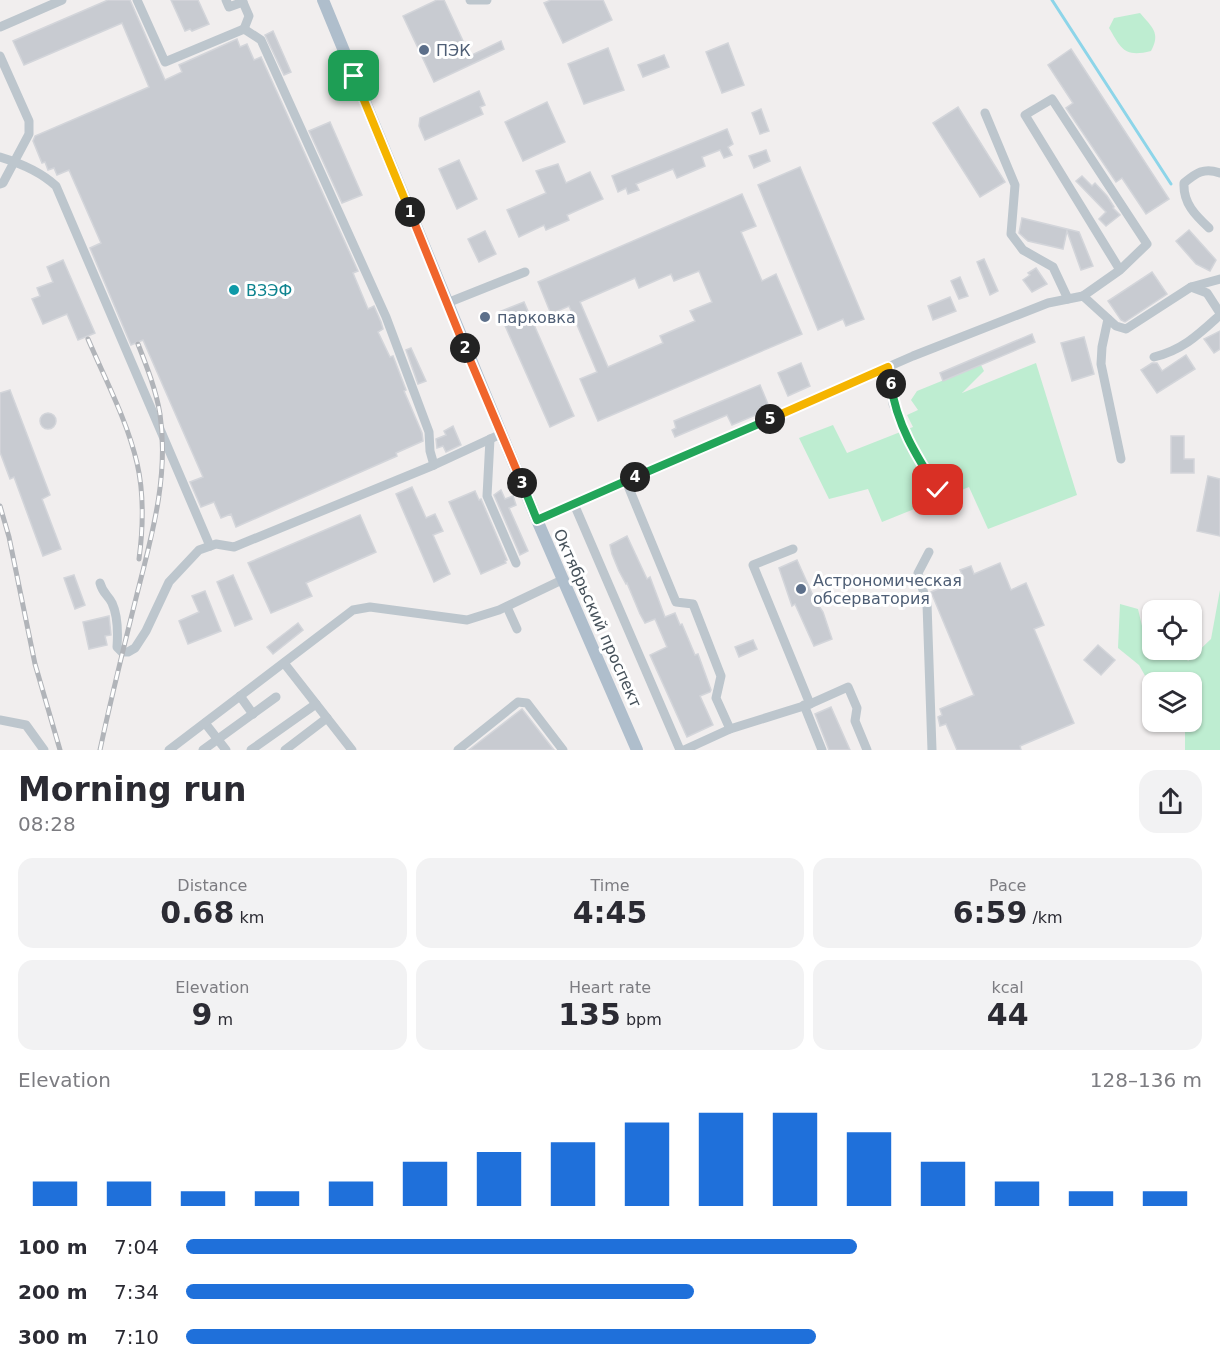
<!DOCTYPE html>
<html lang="en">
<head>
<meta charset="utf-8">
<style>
	body { margin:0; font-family:"DejaVu Sans",sans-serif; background:#f2f2f3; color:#2b2b33; height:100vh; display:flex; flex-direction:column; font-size:22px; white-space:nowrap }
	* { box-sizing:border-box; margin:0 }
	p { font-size:20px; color:#7c7c81 }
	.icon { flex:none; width:33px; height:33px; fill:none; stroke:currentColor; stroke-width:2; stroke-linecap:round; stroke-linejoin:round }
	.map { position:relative; height:750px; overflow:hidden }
	.panel { display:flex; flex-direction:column; background:#fff; flex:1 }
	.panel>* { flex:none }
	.fabs { position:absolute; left:1142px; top:600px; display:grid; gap:12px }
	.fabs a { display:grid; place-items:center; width:60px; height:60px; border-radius:12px; background:#fff; box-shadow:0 2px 4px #0004; font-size:30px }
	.pin { position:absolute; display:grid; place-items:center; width:51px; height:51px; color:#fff; margin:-26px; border-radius:12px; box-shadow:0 3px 9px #0006 }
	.km { position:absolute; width:30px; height:30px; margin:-15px; border-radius:50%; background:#222; color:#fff; font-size:16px; line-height:30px; text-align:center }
	.round { display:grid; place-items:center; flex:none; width:63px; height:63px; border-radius:18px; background:#f2f2f3 }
	.head { display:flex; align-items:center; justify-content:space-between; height:102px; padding:0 18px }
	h1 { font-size:33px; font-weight:800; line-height:45px }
	.stats { display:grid; grid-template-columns:repeat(3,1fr); gap:9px; height:102px; padding:6px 18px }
	.stats div { display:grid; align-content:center; border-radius:15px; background:#f2f2f3; text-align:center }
	.stats b { font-size:30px; font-weight:800 }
	.stats small { font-size:16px; font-weight:400 }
	.stats p { font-size:16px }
	.chart { height:168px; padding:12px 18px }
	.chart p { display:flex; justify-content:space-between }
	.chart svg { width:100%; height:108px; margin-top:6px; stroke:#1f70da; stroke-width:6 }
	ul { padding:0 18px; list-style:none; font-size:20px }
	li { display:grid; grid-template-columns:96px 72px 1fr; align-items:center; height:45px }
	li i { height:15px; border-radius:8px; background:#1f70da }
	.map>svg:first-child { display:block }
	.green { fill:#beedd1 }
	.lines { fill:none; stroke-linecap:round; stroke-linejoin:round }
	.stream { stroke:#8dd5e9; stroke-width:3 }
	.building { fill:#c8cbd1; stroke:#d3d5da; stroke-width:1.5; fill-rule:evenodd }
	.minor { stroke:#bdc6cd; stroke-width:9 }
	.major { stroke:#afbecc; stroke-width:12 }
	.rail-casing { stroke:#b1b4b9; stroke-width:5 }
	.rail { stroke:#fff; stroke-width:3; stroke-dasharray:9; stroke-linecap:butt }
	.split-1-casing { stroke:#fff; stroke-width:12 }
	.split-2-casing { stroke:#fff; stroke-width:12 }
	.split-3-casing { stroke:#fff; stroke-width:12 }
	.split-4-casing { stroke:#fff; stroke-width:12 }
	.split-5-casing { stroke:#fff; stroke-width:12 }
	.split-6-casing { stroke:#fff; stroke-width:12 }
	.split-7-casing { stroke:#fff; stroke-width:12 }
	.split-1 { stroke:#f5b400; stroke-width:8 }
	.split-2 { stroke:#f0652b; stroke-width:8 }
	.split-3 { stroke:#f0652b; stroke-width:8 }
	.split-4 { stroke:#22a559; stroke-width:8 }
	.split-5 { stroke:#22a559; stroke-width:8 }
	.split-6 { stroke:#f5b400; stroke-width:8 }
	.split-7 { stroke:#22a559; stroke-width:8 }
	.service-dot { fill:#5c6f8a; stroke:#fff; stroke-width:2 }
	.culture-dot { fill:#0f9aa8; stroke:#fff; stroke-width:2 }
	.labels { text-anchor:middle; stroke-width:6; stroke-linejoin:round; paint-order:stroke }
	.service-label { font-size:16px; fill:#4e5e75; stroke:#fff; text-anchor:start }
	.culture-label { font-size:16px; fill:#0d838f; stroke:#fff; text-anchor:start }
	.street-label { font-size:16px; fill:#47525b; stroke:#fff }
</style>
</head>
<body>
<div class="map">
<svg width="1220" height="750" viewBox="0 0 1220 750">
	<rect width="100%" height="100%" fill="#f1eeee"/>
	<g class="green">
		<path d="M1140,13C1152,27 1161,33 1151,51C1124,58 1121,48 1109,28L1114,18Z"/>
		<path d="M1036,363L1077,495L988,529L969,487L882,522L868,489L829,499L799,438L833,425L847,453L913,427L907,415L918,410L911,400L917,391L981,365L984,371L962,393Z"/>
		<path d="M1220,590V750H1185V722H1191V682H1152V688L1139,665L1118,648L1120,604L1138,609L1146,643L1152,642V650H1181L1188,661L1211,639Z"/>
	</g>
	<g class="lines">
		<path class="stream" d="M1052,0L1171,184"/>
	</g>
	<g class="building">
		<path d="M108,0H130L165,80L182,72L179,65L237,39L240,47L247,44L254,60L261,57L358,271L353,273L368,309L374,306L381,322L383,329L378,332L390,357L393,356L406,390L404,391L422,433L423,441L396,453L397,456L236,527L231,514L221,518L214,502L201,507L190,482L203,477L143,340L131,345L90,248L101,243L69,170L57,175L54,168L48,170L45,162L42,163L33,141L35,136L149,87L122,23L24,65L13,41Z"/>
		<path d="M171,0H198L209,24L192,31L190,29L185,31Z"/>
		<path d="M437,0H444L470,56L501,41L504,49L434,82L403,16Z"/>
		<path d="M551,0H603L612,20L563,43L544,3Z"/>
		<path d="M273,31L291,72L284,75L265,35Z"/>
		<path d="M728,43L744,85L722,93L706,52Z"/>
		<path d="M608,48L624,90L584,104L568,64Z"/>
		<path d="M1071,49L1169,199L1146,214L1122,178L1116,182L1066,108L1073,103L1048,65Z"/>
		<path d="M664,55L669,67L643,77L638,65Z"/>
		<path d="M479,91L485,105L480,107L483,114L425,140L419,126L420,118Z"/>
		<path d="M547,102L565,142L523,161L505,122Z"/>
		<path d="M958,107L1005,182L980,197L933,123Z"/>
		<path d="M761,109L769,131L760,134L752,113Z"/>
		<path d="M330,122L362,195L342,203L309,131Z"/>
		<path d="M727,129L733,144L728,147L732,155L724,158L720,150L702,157L705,166L677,178L673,169L636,184L639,190L628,194L626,188L618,192L612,176Z"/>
		<path d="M766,150L770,161L754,168L749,156Z"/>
		<path d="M459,160L477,199L457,209L439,169Z"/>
		<path d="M558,164L566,183L590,172L603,199L567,215L569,220L546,230L544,225L519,237L507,210L546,193L536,171Z"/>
		<path d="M800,167L864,319L846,326L843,319L818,330L758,185Z"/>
		<path d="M1082,176L1092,186L1095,183L1107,196L1114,207L1113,208L1120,215L1106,226L1099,219L1106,212L1076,181Z"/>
		<path d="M742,194L756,226L741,232L762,281L776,274L802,334L598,421L580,379L597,372L569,306L551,314L538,282ZM699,271L712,302L690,311L695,321L660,336L663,343L608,367L580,302L635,278L639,288L671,274L674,281Z"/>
		<path d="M1022,218L1079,232L1093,266L1081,270L1067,231L1063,249L1028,241L1019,233Z"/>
		<path d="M1189,230L1216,260L1210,271L1196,264L1176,241Z"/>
		<path d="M485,231L496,254L479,262L468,239Z"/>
		<path d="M984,259L998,291L990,295L977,262Z"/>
		<path d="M63,260L95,333L78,340L67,314L43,324L32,299L40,296L37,288L53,282L47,267Z"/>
		<path d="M1036,268L1047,284L1032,292L1023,280L1030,275L1028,273Z"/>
		<path d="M1152,272L1167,294L1125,322L1121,320L1108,301Z"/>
		<path d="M960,277L968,296L959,299L951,281Z"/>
		<path d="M950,297L956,311L933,320L928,306Z"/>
		<path d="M524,302L574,416L550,427L499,312Z"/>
		<path d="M1220,331V349L1214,353L1204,339Z"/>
		<path d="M1032,334L1035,342L943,381L940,373Z"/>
		<path d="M1084,337L1094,374L1072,381L1061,343Z"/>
		<path d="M411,348L426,381L418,384L406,350Z"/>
		<path d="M1186,355L1195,369L1157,393L1141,370L1152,363H1157L1162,371Z"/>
		<path d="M801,363L810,386L788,396L778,373Z"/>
		<path d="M760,385L770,409L732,425L727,415L675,437L672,430L676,428L674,421Z"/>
		<path d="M10,390L50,495L42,499L61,549L43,556L14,477L10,479L0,452V393Z"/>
		<circle cx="48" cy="421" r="8"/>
		<path d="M453,426L461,445L446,452L443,446L437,448L436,439L446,435L444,431Z"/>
		<path d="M1171,436H1184V459H1194V473H1171Z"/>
		<path d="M1208,476L1220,479V536L1197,531Z"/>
		<path d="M412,487L426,518L435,514L443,531L433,535L450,574L434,582L396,494Z"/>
		<path d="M501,490L505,499L513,496L516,505L509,508L528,551L520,555L494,495Z"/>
		<path d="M475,491L479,500L481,499L507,560L505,561L506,563L481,574L449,502Z"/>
		<path d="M360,515L376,552L306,583L312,596L271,613L248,563Z"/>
		<path d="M627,536L647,579L650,577L665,617L675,613L680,625L682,624L695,655L698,654L711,690L710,692L700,696L713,725L687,737L650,655L667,647L655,619L645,623L640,614L627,583L626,584L619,571L612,554L610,545Z"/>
		<path d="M797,560L815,600L823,612L832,639L814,646L795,604L792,606L779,568Z"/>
		<path d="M1000,563L1011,590L1026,583L1044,625L1034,629L1074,723L1020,746L1021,750H957L946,724L940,726L938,717L942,715L940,709L974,695L931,592L964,578L960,570L971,566L974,574Z"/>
		<path d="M74,575L85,605L75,609L64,578Z"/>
		<path d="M233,575L252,619L235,626L217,582Z"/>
		<path d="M205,591L221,631L188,644L179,621L199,612L192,596Z"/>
		<path d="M109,616L111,635L105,636L107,645L89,649L83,622Z"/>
		<path d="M298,623L303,630L273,654L267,647Z"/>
		<path d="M753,640L757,649L739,657L735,647Z"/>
		<path d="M1098,645L1115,660L1101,675L1084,660Z"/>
		<path d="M831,707L850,750H829L815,714Z"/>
		<path d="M522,709L554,750H469L474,746Z"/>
	</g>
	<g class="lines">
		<g class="minor">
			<path d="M137,0L165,62L244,29L261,40L386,317L429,432L430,451L434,465"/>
			<path d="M226,0L229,7L243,2"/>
			<path d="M242,0L249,16L244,29"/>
			<path d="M470,0H487"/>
			<path d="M0,27L62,0"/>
			<path d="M0,56L29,121V134L3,183L0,184"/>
			<path d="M985,113L1015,185L1011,234L1023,250L1053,267L1068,299"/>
			<path d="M0,157C20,163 41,172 56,186L210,546"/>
			<path d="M1209,228C1195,215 1183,203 1184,183C1196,173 1204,167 1220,173"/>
			<path d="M1191,287L1207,293L1220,313"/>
			<path d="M1083,296L1120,270L1147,244L1052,99L1025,115L1120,270"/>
			<path d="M447,303L525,272"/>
			<path d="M1108,319L1102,347L1101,364L1121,459"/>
			<path d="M1154,357C1183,350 1199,334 1220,315"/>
			<path d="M888,367L893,404L911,448L938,490"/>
			<path d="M490,439L487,496L516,563"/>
			<path d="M626,481L676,602L693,604L721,676L716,698L730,729"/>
			<path d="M574,504L680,750"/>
			<path d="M537,520L913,356L1048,303L1083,296L1116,326L1126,329L1191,287L1220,279"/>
			<path d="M793,549L753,565L810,704"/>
			<path d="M929,552L918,573L927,604L932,750"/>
			<path d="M100,583C103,594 108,595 112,603C118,616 118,633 117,647L122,652H128L135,648L146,631L169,582L199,550L216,544L234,547L434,465L501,434"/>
			<path d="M507,607L517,629"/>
			<path d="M284,663L352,750"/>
			<path d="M240,696L253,714"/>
			<path d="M804,705L822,750"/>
			<path d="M0,720L26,725L44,750"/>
			<path d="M205,723L226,750"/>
			<path d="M169,750L353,610L370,607L467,620L499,610L564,579"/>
			<path d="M203,750L276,697"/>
			<path d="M251,750L316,704"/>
			<path d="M285,750L327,718"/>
			<path d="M458,750L518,702L527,703L563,750"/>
			<path d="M684,750L730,729L810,704L848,687L857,708L855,721L867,750"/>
		</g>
		<path class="major" d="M323,0L537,520L637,750"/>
		<defs>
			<g id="rail">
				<path d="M88,339C105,379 127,420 137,463C144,493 143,529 139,559"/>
				<path d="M0,506L9,537L35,664L60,750"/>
				<path d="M100,750C111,698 124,646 137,594C152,535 169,476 160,414C156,390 147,367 138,344"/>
			</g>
		</defs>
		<use href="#rail" class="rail-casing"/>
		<use href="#rail" class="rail"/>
	</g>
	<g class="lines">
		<defs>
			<path id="split-1" d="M354,76L410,212"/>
			<path id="split-2" d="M410,212L465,348"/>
			<path id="split-3" d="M465,348L522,483"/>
			<path id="split-4" d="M522,483L537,520L635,477"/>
			<path id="split-5" d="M635,477L770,419"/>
			<path id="split-6" d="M770,419L888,367L891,384"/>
			<path id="split-7" d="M891,384C896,424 917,457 938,490"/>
		</defs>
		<use href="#split-1" class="split-1-casing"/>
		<use href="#split-2" class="split-2-casing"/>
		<use href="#split-3" class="split-3-casing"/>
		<use href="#split-4" class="split-4-casing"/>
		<use href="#split-5" class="split-5-casing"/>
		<use href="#split-6" class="split-6-casing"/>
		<use href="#split-7" class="split-7-casing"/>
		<use href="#split-1" class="split-1"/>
		<use href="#split-2" class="split-2"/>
		<use href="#split-3" class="split-3"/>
		<use href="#split-4" class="split-4"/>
		<use href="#split-5" class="split-5"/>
		<use href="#split-6" class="split-6"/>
		<use href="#split-7" class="split-7"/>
	</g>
	<g class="service-dot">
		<circle cx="424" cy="50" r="6"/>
		<circle cx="485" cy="317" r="6"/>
		<circle cx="801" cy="589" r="6"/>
	</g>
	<circle class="culture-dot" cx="234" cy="290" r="6"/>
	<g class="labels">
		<g class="service-label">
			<text x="436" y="56">ПЭК</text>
			<text x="497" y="323">парковка</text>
			<text x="813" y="586">Aстрономическая<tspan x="813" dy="18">обсерватория</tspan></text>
		</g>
		<g class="culture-label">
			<text x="246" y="296">ВЗЭФ</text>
		</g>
		<g class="street-label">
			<text transform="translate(598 618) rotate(66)" y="6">Октябрьский проспект</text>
		</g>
	</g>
</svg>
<div class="fabs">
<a><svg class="icon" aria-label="locate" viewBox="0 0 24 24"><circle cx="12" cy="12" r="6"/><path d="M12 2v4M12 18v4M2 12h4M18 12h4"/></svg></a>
<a><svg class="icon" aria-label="layers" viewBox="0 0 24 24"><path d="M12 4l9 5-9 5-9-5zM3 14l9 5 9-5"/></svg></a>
</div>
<div class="pin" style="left:354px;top:76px;background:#1e9e55"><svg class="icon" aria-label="arrive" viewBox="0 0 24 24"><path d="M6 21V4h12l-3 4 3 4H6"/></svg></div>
<div class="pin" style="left:938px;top:490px;background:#d93025"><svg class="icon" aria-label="check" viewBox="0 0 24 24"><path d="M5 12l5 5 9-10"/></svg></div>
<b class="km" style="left:410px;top:212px">1</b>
<b class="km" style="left:465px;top:348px">2</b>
<b class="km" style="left:522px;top:483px">3</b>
<b class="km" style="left:635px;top:477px">4</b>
<b class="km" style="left:770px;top:419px">5</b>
<b class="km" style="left:891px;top:384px">6</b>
</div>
<section class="panel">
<div class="head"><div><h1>Morning run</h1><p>08:28</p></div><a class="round"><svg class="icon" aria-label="share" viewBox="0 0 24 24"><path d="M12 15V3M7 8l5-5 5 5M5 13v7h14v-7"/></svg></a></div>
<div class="stats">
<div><p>Distance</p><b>0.68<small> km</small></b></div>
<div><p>Time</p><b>4:45</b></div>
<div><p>Pace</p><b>6:59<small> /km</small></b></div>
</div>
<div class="stats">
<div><p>Elevation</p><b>9<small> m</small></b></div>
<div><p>Heart rate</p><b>135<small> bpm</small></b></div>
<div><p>kcal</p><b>44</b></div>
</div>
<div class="chart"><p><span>Elevation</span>128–136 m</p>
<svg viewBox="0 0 160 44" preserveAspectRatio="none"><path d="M5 44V34M15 44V34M25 44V38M35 44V38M45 44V34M55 44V26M65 44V22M75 44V18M85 44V10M95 44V6M105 44V6M115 44V14M125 44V26M135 44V34M145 44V38M155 44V38"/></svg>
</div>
<ul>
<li><b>100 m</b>7:04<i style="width:66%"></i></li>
<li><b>200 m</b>7:34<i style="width:50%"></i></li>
<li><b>300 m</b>7:10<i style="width:62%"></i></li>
</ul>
</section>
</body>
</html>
